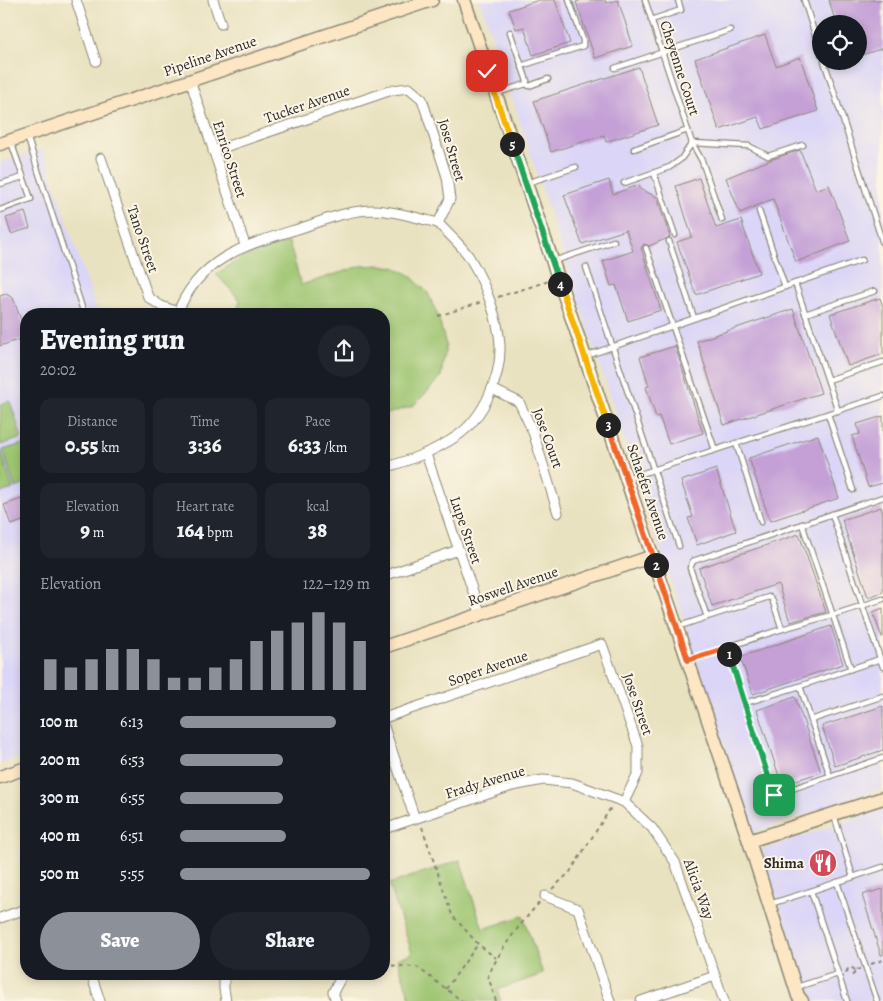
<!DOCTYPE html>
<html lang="en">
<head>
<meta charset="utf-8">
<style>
	body { margin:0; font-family:Alegreya,serif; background:#20242c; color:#f1f3f6; height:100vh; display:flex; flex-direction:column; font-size:19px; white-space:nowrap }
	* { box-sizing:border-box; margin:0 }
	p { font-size:16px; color:#9ea1a6 }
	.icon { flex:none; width:28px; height:28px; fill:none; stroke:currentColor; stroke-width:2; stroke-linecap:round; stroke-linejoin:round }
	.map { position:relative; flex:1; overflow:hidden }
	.side { position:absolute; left:20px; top:308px; width:370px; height:672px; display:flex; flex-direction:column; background:#171b24; border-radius:20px; box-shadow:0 2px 8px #0003 }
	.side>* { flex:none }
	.controls { position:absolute; left:812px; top:15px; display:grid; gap:10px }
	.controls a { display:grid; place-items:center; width:55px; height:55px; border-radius:50%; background:#171b24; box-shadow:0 2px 8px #0003; font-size:25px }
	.pin { position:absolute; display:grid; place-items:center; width:42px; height:42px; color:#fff; margin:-21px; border-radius:10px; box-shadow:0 2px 8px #0006 }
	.km { position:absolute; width:25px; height:25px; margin:-12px; border-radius:50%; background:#222; color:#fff; font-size:14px; line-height:25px; text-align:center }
	.round { display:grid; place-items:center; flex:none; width:52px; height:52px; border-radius:26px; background:#20242c }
	.headline { display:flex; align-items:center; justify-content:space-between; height:85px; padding:0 20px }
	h1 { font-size:28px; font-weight:800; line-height:38px }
	.metrics { display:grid; grid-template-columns:repeat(3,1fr); gap:8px; height:85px; padding:5px 20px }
	.metrics div { display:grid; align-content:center; border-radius:12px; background:#20242c; text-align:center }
	.metrics b { font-size:21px; font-weight:800 }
	.metrics small { font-size:14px; font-weight:400 }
	.metrics p { font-size:14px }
	.chart { height:140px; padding:10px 20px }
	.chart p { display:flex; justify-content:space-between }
	.chart svg { width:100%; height:90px; margin-top:5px; stroke:#8c9099; stroke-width:6 }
	.button { display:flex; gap:10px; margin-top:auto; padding:10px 20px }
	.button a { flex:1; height:58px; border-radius:30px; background:#8c9099; color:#fff; font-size:20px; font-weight:800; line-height:58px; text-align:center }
	.button a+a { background:#20242c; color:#f1f3f6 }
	ul { padding:0 20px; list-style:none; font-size:16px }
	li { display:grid; grid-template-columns:80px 60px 1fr; align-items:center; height:38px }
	li i { height:12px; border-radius:6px; background:#8c9099 }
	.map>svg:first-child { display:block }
	.built { fill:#dbd6f7; fill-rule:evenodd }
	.green { fill:#9dc46f; stroke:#64784d }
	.building { fill:#c4a0d7 }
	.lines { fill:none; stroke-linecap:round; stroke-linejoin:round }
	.lane-casing { stroke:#8a8676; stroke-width:7 }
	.street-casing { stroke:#8a8676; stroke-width:11 }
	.secondary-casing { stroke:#8a8676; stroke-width:15 }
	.path { stroke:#8a8676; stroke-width:2; stroke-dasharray:4 4; stroke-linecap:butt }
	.lane { stroke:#fff; stroke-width:4.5 }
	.street { stroke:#fff; stroke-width:9 }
	.secondary { stroke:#fce6c4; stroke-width:12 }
	.split-1-casing { stroke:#fff; stroke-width:10 }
	.split-2-casing { stroke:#fff; stroke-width:10 }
	.split-3-casing { stroke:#fff; stroke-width:10 }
	.split-4-casing { stroke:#fff; stroke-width:10 }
	.split-5-casing { stroke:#fff; stroke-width:10 }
	.split-6-casing { stroke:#fff; stroke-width:10 }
	.split-1 { stroke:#22a559; stroke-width:6 }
	.split-2 { stroke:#f0652b; stroke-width:6 }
	.split-3 { stroke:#f0652b; stroke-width:6 }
	.split-4 { stroke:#f5b400; stroke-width:6 }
	.split-5 { stroke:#22a559; stroke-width:6 }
	.split-6 { stroke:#f5b400; stroke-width:6 }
	.labels { text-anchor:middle; stroke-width:4; stroke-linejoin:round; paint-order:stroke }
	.street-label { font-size:15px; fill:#2b2b2b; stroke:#fcf5e5 }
	.poi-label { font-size:15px; font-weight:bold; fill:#2b2b2b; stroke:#fcf5e5; text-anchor:end }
</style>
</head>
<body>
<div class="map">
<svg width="883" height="1001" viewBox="0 0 883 1001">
	<rect width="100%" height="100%" fill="#fcf5e5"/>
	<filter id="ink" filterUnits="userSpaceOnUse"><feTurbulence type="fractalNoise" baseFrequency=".02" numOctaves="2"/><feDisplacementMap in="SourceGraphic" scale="10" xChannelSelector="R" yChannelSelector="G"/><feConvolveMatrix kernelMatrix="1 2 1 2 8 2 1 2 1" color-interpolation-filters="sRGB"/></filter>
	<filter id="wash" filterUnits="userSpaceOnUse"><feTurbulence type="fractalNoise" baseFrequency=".0096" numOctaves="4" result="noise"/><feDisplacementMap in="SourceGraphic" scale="20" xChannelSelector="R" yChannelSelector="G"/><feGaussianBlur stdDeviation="1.12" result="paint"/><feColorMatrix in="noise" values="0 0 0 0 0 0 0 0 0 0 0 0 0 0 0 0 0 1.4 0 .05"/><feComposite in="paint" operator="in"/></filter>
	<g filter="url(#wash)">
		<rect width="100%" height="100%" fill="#e9e2c0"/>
		<g class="built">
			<path d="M480,0H883V788L753,832ZM821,24H859V61H821Z"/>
			<path d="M43,149L98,314H26V755L0,764V163Z"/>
			<path d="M883,809V1001H812L761,850Z"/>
		</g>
		<g class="green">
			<path d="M289,242L301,285L361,266L380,265L394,267L410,275L428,293L438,316L446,345L441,376L428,391L413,406L384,415V314H236L240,300L216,274L246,255Z"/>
			<path d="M10,401L22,438L1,445L0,404Z"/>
			<path d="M25,443L26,448V484L15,488L3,450Z"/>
			<path d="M1,451L13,489L0,493V452Z"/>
			<path d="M460,860L483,929L523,916L543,974L497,990L501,1001H411L397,959L412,953L389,884Z"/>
		</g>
		<g id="blocks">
			<g class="building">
				<path d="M539,0H555L570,43L533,55L524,27L516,29L509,10Z"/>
				<path d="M582,0H605L606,3L618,0L633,46L595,58L576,2Z"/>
				<path d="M829,0H883V48L859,56V24H836Z"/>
				<path d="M765,35L776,66L800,57L818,111L763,129L758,117L719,130L695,59Z"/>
				<path d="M639,67L658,125L606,142L604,135L551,152L534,101Z"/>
				<path d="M800,150L816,190L829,185L850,241L796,262L773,199L740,213L726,178L770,160Z"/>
				<path d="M699,178L716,228L741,220L759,273L696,295L677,242L692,237L676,186Z"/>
				<path d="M609,180L613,194L639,185L640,189L657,197L670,237L649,246L644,244L641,248L661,310L628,321L616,285L611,286L603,261L633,251L626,230L582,244L564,195Z"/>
				<path d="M25,212L30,228L11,234L6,218Z"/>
				<path d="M6,294L13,298L25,331L21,339L0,346V296Z"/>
				<path d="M880,298L883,307V354L848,366L830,314Z"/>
				<path d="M793,309L821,393L724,425L697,341Z"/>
				<path d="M675,346L703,433L669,444L659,416L656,417L646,387L649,386L640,357Z"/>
				<path d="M883,416V483L868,487L852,436L860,434L857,424Z"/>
				<path d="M818,435L839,498L770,521L749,458Z"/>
				<path d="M716,469L736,531L697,545L688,518L693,517L681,481Z"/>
				<path d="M24,498L26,505V520L11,525L4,505Z"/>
				<path d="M881,507L883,514V592L868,597L842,520Z"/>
				<path d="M799,534L826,612L790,622L778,584L712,606L699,568Z"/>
				<path d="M883,608V637H882L873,612Z"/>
				<path d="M831,626L843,664L753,694L740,657Z"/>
				<path d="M795,697L821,772L782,785L757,710Z"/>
				<path d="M883,706V750L835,766L822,726Z"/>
				<path d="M883,889V955H881L862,895Z"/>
			</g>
		</g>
	</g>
	<g filter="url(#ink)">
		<use href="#blocks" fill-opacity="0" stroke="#8a8676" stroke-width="1"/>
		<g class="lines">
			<defs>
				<g id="lane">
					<path d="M645,0L692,143L702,161L722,220"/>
					<path d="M804,0L821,54"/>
					<path d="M651,20L681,10L678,0"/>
					<path d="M824,61L883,244"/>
					<path d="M521,66L583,46V40L569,0"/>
					<path d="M615,68L730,30"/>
					<path d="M526,84L529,86L548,79"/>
					<path d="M497,93L526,84L527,81L510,32"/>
					<path d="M27,136L84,314"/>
					<path d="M692,143L749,146L768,156L803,145"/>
					<path d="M634,149L688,130"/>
					<path d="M654,173L675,235"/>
					<path d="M527,183L576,167"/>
					<path d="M624,183L670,167L681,159L692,143"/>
					<path d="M0,184L23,177"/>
					<path d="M0,210L31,199L11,142"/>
					<path d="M759,211L785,287"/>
					<path d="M669,241L694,318"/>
					<path d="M646,248L715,450"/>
					<path d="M554,261L614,241"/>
					<path d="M586,267L679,546"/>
					<path d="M795,283L838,411"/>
					<path d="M805,314L875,291"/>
					<path d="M586,356L862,260"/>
					<path d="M828,380L883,362"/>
					<path d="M828,414L853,490"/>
					<path d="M736,443L761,522"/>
					<path d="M628,478L883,396"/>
					<path d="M832,514L883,667"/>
					<path d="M802,524L851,669"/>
					<path d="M707,617L769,597L772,599L782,629"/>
					<path d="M677,627L707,617L690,568L693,561L883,497"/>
					<path d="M727,648L774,795L883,758"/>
					<path d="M689,660L782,629L839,613L883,599"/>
					<path d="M800,686L880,659"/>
					<path d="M745,703L800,686L811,720"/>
					<path d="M830,776L811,720L883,696"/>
					<path d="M834,815L853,877L883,867"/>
					<path d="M837,882L877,1001"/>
					<path d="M770,904L811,891"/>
					<path d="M797,987L838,974"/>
					<path d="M847,1001L811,891L853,877"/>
				</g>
				<g id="street">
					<path d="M76,0L96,61"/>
					<path d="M213,0L221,24"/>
					<path d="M190,80L245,245"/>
					<path d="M213,151L392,90L409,88L422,99L447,177L450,199L438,223"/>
					<path d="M101,158L148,297L161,306L178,312"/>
					<path d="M177,314C200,255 250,244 304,227C327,219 349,210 374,210C396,211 417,218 438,223"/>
					<path d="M492,389L519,402L533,432L558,513"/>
					<path d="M426,454L481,615"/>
					<path d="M384,468C410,460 433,452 457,436C483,418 501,378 500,346C499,320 485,283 471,260C464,247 448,234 438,223"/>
					<path d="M384,576L458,550"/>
					<path d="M384,718L602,644L638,746V773L624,802"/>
					<path d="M384,727L415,819"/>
					<path d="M384,829L512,786L543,780L572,783L624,802L652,828L675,862L724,1001"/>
					<path d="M545,896L578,909L610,1001"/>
					<path d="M0,918L26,909"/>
					<path d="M91,974L100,1001"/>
					<path d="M224,974V989L226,1001"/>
					<path d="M336,1001L333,992L343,974"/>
					<path d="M641,1001L715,976"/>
				</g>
				<g id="secondary">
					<path d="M464,0L749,841L798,996L802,1001"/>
					<path d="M0,144L432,0"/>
					<path d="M384,647L653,556"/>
					<path d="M0,777L26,768"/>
					<path d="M749,841L883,798"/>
				</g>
			</defs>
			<use href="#lane" class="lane-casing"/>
			<use href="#street" class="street-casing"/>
			<use href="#secondary" class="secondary-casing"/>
			<g class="path">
				<path d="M498,297L549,281"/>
				<path d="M438,316L482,302"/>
				<path d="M422,827L452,915L478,944L496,958"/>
				<path d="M552,889L570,872L612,806"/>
				<path d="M871,964L883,960"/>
				<path d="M384,965L417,967L462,1001"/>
				<path d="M847,972V970L851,967L855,970"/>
				<path d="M845,973L847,972L852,975L854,974L855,970L860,969"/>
				<path d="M446,989L478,944"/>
				<path d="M496,1001L488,976C501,948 519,925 540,902"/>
			</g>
			<use href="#lane" class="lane"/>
			<use href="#street" class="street"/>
			<use href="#secondary" class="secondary"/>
		</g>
	</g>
	<g class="lines" filter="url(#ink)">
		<defs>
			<path id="split-1" d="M729,654L774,795"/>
			<path id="split-2" d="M656,565L688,660L727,648L729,654"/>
			<path id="split-3" d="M608,425L656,565"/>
			<path id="split-4" d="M560,284L608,425"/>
			<path id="split-5" d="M512,144L560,284"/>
			<path id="split-6" d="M487,71L512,144"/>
		</defs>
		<use href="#split-1" class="split-1-casing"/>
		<use href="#split-2" class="split-2-casing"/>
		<use href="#split-3" class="split-3-casing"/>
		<use href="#split-4" class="split-4-casing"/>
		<use href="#split-5" class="split-5-casing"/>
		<use href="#split-6" class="split-6-casing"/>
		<use href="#split-1" class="split-1"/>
		<use href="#split-2" class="split-2"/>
		<use href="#split-3" class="split-3"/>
		<use href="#split-4" class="split-4"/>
		<use href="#split-5" class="split-5"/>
		<use href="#split-6" class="split-6"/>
	</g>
	<defs>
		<symbol id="restaurant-disc" viewBox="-11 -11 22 22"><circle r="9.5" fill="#d1495b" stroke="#fcf5e5"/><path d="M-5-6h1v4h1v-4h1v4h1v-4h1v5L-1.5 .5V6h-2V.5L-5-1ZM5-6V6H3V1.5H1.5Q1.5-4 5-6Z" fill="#fff"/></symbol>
	</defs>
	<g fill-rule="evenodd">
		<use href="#restaurant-disc" x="807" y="847" width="32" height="32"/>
	</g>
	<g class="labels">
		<g class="street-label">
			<text transform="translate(210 56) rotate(-19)" y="5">Pipeline Avenue</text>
			<text transform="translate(680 68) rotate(72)" y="5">Cheyenne Court</text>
			<text transform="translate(307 104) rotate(-19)" y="5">Tucker Avenue</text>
			<text transform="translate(452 150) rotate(74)" y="5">Jose Street</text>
			<text transform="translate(230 159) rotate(72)" y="5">Enrico Street</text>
			<text transform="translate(143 239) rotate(71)" y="5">Tano Street</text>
			<text transform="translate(548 438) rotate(70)" y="5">Jose Court</text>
			<text transform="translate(648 492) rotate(71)" y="5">Schaefer Avenue</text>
			<text transform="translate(466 530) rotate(71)" y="5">Lupe Street</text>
			<text transform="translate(513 586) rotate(-19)" y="5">Roswell Avenue</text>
			<text transform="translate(488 668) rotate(-19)" y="5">Soper Avenue</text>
			<text transform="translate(638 704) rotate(71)" y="5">Jose Street</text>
			<text transform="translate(485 782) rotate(-17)" y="5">Frady Avenue</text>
			<text transform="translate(699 889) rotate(70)" y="5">Alicia Way</text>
		</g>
		<g class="poi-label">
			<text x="804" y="868">Shima</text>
		</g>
	</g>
</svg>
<div class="controls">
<a><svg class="icon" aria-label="locate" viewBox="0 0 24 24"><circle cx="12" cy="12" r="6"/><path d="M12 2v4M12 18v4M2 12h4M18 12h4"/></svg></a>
</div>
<div class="pin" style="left:774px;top:795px;background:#1e9e55"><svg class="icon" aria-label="arrive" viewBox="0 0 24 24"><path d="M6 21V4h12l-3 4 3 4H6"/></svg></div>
<div class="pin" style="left:487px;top:71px;background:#d93025"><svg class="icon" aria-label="check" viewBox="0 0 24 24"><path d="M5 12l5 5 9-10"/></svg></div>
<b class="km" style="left:729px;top:654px">1</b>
<b class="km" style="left:656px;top:565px">2</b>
<b class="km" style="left:608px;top:425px">3</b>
<b class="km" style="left:560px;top:284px">4</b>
<b class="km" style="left:512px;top:144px">5</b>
<section class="side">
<div class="headline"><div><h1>Evening run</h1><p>20:02</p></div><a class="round"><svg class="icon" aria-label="share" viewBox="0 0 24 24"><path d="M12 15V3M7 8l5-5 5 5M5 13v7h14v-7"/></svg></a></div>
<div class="metrics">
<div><p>Distance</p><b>0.55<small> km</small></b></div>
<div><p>Time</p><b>3:36</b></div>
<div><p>Pace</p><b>6:33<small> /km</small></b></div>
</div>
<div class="metrics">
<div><p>Elevation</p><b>9<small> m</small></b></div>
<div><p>Heart rate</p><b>164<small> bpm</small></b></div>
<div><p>kcal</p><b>38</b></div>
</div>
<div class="chart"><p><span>Elevation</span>122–129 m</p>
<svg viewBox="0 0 160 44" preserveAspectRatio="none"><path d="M5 44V29M15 44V33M25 44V29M35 44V24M45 44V24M55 44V29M65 44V38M75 44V38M85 44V33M95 44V29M105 44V20M115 44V15M125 44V11M135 44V6M145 44V11M155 44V20"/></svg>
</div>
<ul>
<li><b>100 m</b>6:13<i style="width:82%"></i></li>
<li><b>200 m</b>6:53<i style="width:54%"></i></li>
<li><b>300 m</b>6:55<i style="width:54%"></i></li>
<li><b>400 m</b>6:51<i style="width:56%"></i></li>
<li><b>500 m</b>5:55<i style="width:100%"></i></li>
</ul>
<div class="button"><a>Save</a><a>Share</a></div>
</section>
</div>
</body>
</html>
